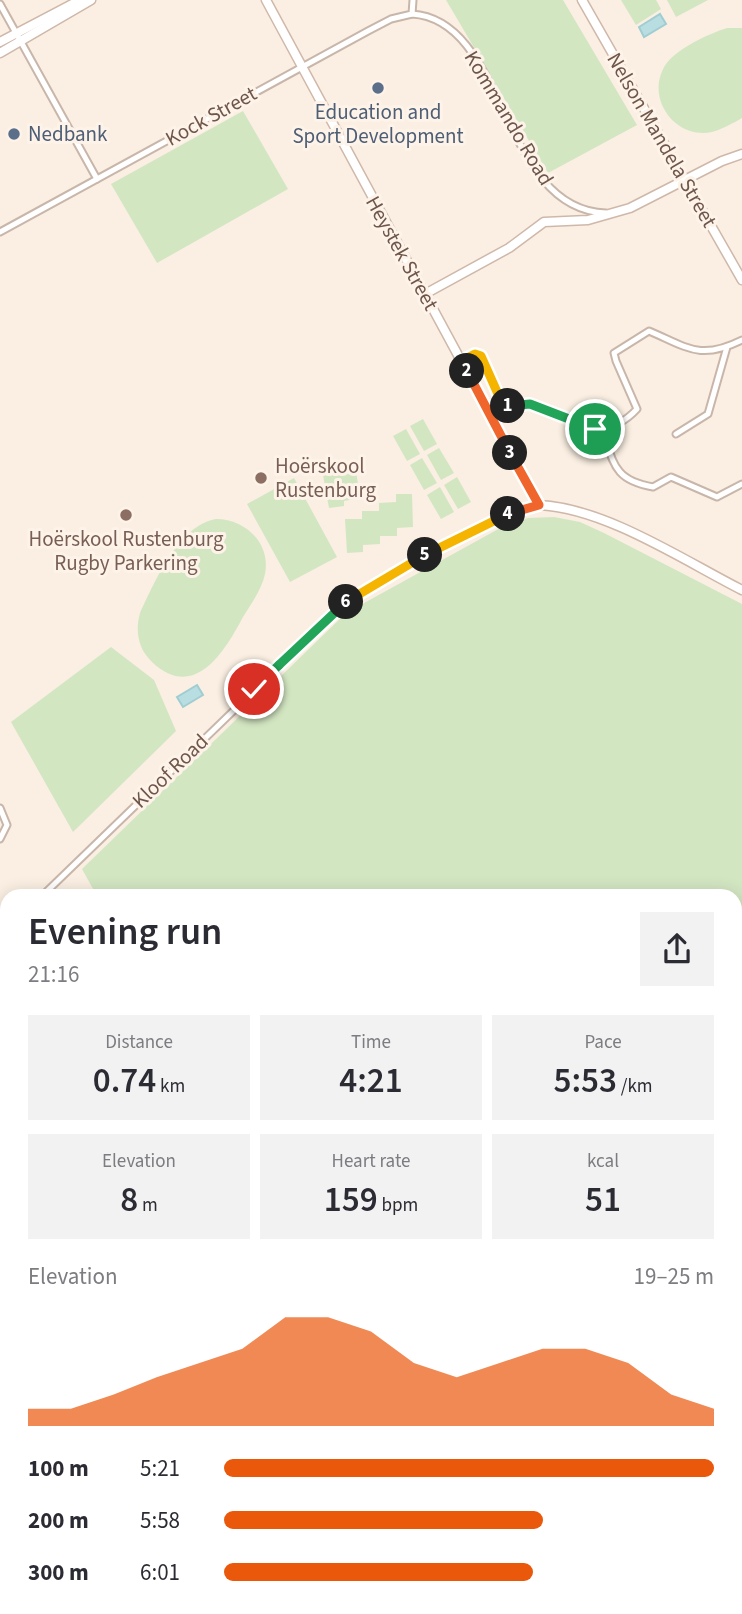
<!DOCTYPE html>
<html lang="en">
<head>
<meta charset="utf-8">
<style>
	body { margin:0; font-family:"Source Sans 3",sans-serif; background:#f2f2f3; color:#2b2b33; height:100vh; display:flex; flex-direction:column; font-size:26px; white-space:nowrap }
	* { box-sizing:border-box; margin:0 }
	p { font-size:23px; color:#7c7c81 }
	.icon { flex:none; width:38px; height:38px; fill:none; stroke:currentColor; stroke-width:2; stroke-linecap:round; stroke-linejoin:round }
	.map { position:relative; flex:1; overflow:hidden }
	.side { position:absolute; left:0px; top:889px; width:742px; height:726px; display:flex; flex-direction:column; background:#fff; border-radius:21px 21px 0 0; box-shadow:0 4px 18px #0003 }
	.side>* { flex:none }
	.pin { position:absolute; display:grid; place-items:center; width:60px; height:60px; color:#fff; margin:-30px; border:4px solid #fff; border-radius:50%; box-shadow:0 2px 7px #0007 }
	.km { position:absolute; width:35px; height:35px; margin:-18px; border-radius:50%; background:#222; color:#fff; font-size:19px; line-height:35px; text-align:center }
	.round { display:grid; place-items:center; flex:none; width:74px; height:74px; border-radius:0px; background:#f2f2f3 }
	.overview { display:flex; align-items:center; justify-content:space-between; height:119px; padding:0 28px }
	h1 { font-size:38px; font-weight:600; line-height:52px }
	.stats { display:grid; grid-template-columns:repeat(3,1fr); gap:10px; height:119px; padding:7px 28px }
	.stats div { display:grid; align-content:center; border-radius:0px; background:#f2f2f3; text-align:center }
	.stats b { font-size:35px; font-weight:600 }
	.stats small { font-size:19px; font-weight:400 }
	.stats p { font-size:19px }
	.chart { height:196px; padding:14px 28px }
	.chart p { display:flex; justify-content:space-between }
	.chart svg { width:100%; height:126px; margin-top:7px; fill:#ea580c; opacity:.7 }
	ul { padding:0 28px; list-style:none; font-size:23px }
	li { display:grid; grid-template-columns:112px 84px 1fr; align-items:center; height:52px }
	li i { height:18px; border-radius:9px; background:#ea580c }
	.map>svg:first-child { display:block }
	.green { fill:#d3e6c2 }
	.water { fill:#b9dee1; stroke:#a0cdd2; stroke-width:2 }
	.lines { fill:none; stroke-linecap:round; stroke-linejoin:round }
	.street-casing { stroke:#c9b6aa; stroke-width:9 }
	.secondary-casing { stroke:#cfb8aa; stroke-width:11 }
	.street { stroke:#fff; stroke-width:5 }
	.secondary { stroke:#fff; stroke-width:8 }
	.split-1-casing { stroke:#fff; stroke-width:14 }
	.split-2-casing { stroke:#fff; stroke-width:14 }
	.split-3-casing { stroke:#fff; stroke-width:14 }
	.split-4-casing { stroke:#fff; stroke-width:14 }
	.split-5-casing { stroke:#fff; stroke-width:14 }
	.split-6-casing { stroke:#fff; stroke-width:14 }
	.split-7-casing { stroke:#fff; stroke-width:14 }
	.split-8-casing { stroke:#fff; stroke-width:14 }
	.split-1 { stroke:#22a559; stroke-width:9 }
	.split-2 { stroke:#f5b400; stroke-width:9 }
	.split-3 { stroke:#f0652b; stroke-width:9 }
	.split-4 { stroke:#f0652b; stroke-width:9 }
	.split-5 { stroke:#f5b400; stroke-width:9 }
	.split-6 { stroke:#f5b400; stroke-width:9 }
	.split-7 { stroke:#22a559; stroke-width:9 }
	.split-8 { stroke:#22a559; stroke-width:9 }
	.service-dot { fill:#5c6f8a; stroke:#fdf3e8; stroke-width:2.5 }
	.education-dot { fill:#8d6e63; stroke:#fdf3e8; stroke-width:2.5 }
	.labels { text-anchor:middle; stroke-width:6; stroke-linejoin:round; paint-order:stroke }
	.service-label { font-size:21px; fill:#4e5e75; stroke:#fdf3e8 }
	.street-label { font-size:21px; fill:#6f564b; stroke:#fdf3e8 }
	.education-label { font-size:21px; fill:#785e54; stroke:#fdf3e8; text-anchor:start }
</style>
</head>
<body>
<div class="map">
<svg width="742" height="1614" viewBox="0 0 742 1614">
	<rect width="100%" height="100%" fill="#faefe2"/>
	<g class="green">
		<path d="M446,0H563L637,125L548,173Z"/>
		<path d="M621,0H656L661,9L636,25Z"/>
		<path d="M667,0H708L676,17Z"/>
		<path d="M727,28H742V118C733,123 723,129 712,132C675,140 644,97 666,64C678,48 708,34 727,28Z"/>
		<path d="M243,111L288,189L157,263L111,184Z"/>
		<path d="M423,419L437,444L424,451L410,426Z"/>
		<path d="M406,429L420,454L407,461L393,436Z"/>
		<path d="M439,448L454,473L441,480L427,455Z"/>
		<path d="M422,458L437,483L424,490L410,465Z"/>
		<path d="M355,464L360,498L344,501V506L329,508L323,475L339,472V467Z"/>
		<path d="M457,477L471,502L458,509L444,485Z"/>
		<path d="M294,478L337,557L290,582L247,504Z"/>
		<path d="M440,487L454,512L441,519L427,495Z"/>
		<path d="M396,494H412L413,527L397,528V536H380V544L363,545V552L347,553L345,519H362V511H379V503L396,502Z"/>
		<path d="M554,517L580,522L604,533L742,604V1614H0V1515H7V1608H735V896H97L82,869L346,613L502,527L528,518Z"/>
		<path d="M216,519C245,519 271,543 265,574C262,589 251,604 243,617C226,649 195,703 152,662C138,649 135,631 140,613C155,581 179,525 216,519Z"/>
		<path d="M111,647L154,680L176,731L73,832L11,722Z"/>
	</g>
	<g class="water">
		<path d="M660,14L666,24L644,37L639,27Z"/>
		<path d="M197,685L203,695L183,707L177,697Z"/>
	</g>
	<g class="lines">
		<defs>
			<g id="street">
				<path d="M0,4L97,179"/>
				<path d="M412,14C508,20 500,210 606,213"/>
				<path d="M0,232L368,31L391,19L412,14L413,0"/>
				<path d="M461,361L475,354L481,356L505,405C514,407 522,401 532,404C569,418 602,447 637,409L616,361L614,353L649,331C687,347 700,361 742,340"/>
				<path d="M602,429C614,463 613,480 653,487L671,477L717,497L742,484"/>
				<path d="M676,434L708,414L727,347"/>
				<path d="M0,808L7,825L0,839"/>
				<path d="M42,896L348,600L417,559L493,519L539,505"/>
				<path d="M0,937L7,930"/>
				<path d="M0,946L7,958"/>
				<path d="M735,1090L742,1087"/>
				<path d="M0,1130L7,1133"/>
				<path d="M0,1279L7,1282"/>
				<path d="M0,1419H7"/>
				<path d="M735,1444L742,1450"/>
				<path d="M735,1571L742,1580"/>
			</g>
			<g id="secondary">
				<path d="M266,0L539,505C605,508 683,560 742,590"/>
				<path d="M582,0L742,280"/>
				<path d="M0,42L80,0"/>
				<path d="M0,53L91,0"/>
				<path d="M425,294L509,248L544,222L588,220L630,208L722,161L742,154"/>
			</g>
		</defs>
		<use href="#street" class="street-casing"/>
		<use href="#secondary" class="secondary-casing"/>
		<use href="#street" class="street"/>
		<use href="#secondary" class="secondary"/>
	</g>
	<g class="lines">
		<defs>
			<path id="split-1" d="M508,406L530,404L595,429"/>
			<path id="split-2" d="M467,371L461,361L475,354L481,356L502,403L508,406"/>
			<path id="split-3" d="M467,371L510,453"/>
			<path id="split-4" d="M508,514L539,505L510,453"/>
			<path id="split-5" d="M425,555L508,514"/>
			<path id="split-6" d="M346,602L425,555"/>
			<path id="split-7" d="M279,665L346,602"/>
			<path id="split-8" d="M254,689L279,665"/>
		</defs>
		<use href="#split-1" class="split-1-casing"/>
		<use href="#split-2" class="split-2-casing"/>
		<use href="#split-3" class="split-3-casing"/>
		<use href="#split-4" class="split-4-casing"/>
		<use href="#split-5" class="split-5-casing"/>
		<use href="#split-6" class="split-6-casing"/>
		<use href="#split-7" class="split-7-casing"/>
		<use href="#split-8" class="split-8-casing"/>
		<use href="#split-1" class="split-1"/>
		<use href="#split-2" class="split-2"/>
		<use href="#split-3" class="split-3"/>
		<use href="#split-4" class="split-4"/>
		<use href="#split-5" class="split-5"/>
		<use href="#split-6" class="split-6"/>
		<use href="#split-7" class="split-7"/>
		<use href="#split-8" class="split-8"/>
	</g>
	<g class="service-dot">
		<circle cx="378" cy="88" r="7"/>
		<circle cx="14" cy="134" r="7"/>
	</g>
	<g class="education-dot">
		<circle cx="261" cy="478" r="7"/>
		<circle cx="126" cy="515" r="7"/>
	</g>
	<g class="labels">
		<g class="service-label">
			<text x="378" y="119">Education and<tspan x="378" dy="24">Sport Development</tspan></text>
			<text x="28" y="141" text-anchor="start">Nedbank</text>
		</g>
		<g class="street-label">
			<text transform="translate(211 116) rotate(-29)" y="7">Kock Street</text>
			<text transform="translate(509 118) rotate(59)" y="7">Kommando Road</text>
			<text transform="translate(662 140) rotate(60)" y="7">Nelson Mandela Street</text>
			<text transform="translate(402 253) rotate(61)" y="7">Heystek Street</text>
			<text transform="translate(170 771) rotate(-44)" y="7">Kloof Road</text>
		</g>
		<g class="education-label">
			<text x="275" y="473">Hoërskool<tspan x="275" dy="24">Rustenburg</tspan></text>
			<text x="126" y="546" text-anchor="middle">Hoërskool Rustenburg<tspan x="126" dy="24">Rugby Parkering</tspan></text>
		</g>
	</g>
</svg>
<div class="pin" style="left:595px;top:429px;background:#1e9e55"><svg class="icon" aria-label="arrive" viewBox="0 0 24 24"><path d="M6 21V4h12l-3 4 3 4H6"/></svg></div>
<div class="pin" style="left:254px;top:689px;background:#d93025"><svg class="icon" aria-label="check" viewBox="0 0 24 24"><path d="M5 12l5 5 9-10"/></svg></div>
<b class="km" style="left:508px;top:406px">1</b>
<b class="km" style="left:467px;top:371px">2</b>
<b class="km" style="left:510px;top:453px">3</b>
<b class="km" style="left:508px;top:514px">4</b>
<b class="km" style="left:425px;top:555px">5</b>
<b class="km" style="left:346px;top:602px">6</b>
<section class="side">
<div class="overview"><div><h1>Evening run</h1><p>21:16</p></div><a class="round"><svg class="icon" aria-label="share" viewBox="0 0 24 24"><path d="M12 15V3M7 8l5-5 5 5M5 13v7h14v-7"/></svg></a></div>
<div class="stats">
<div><p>Distance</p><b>0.74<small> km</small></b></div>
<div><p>Time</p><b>4:21</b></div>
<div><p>Pace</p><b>5:53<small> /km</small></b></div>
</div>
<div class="stats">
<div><p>Elevation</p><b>8<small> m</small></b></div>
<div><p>Heart rate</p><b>159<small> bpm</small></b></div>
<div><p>kcal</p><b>51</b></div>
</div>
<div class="chart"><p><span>Elevation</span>19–25 m</p>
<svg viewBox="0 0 160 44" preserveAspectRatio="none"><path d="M0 44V38L10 38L20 33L30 27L40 22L50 17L60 6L70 6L80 11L90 22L100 27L110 22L120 17L130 17L140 22L150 33L160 38V44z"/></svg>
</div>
<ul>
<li><b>100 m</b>5:21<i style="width:100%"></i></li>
<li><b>200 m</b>5:58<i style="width:65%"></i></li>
<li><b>300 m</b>6:01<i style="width:63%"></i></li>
</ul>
</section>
</div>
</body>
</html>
